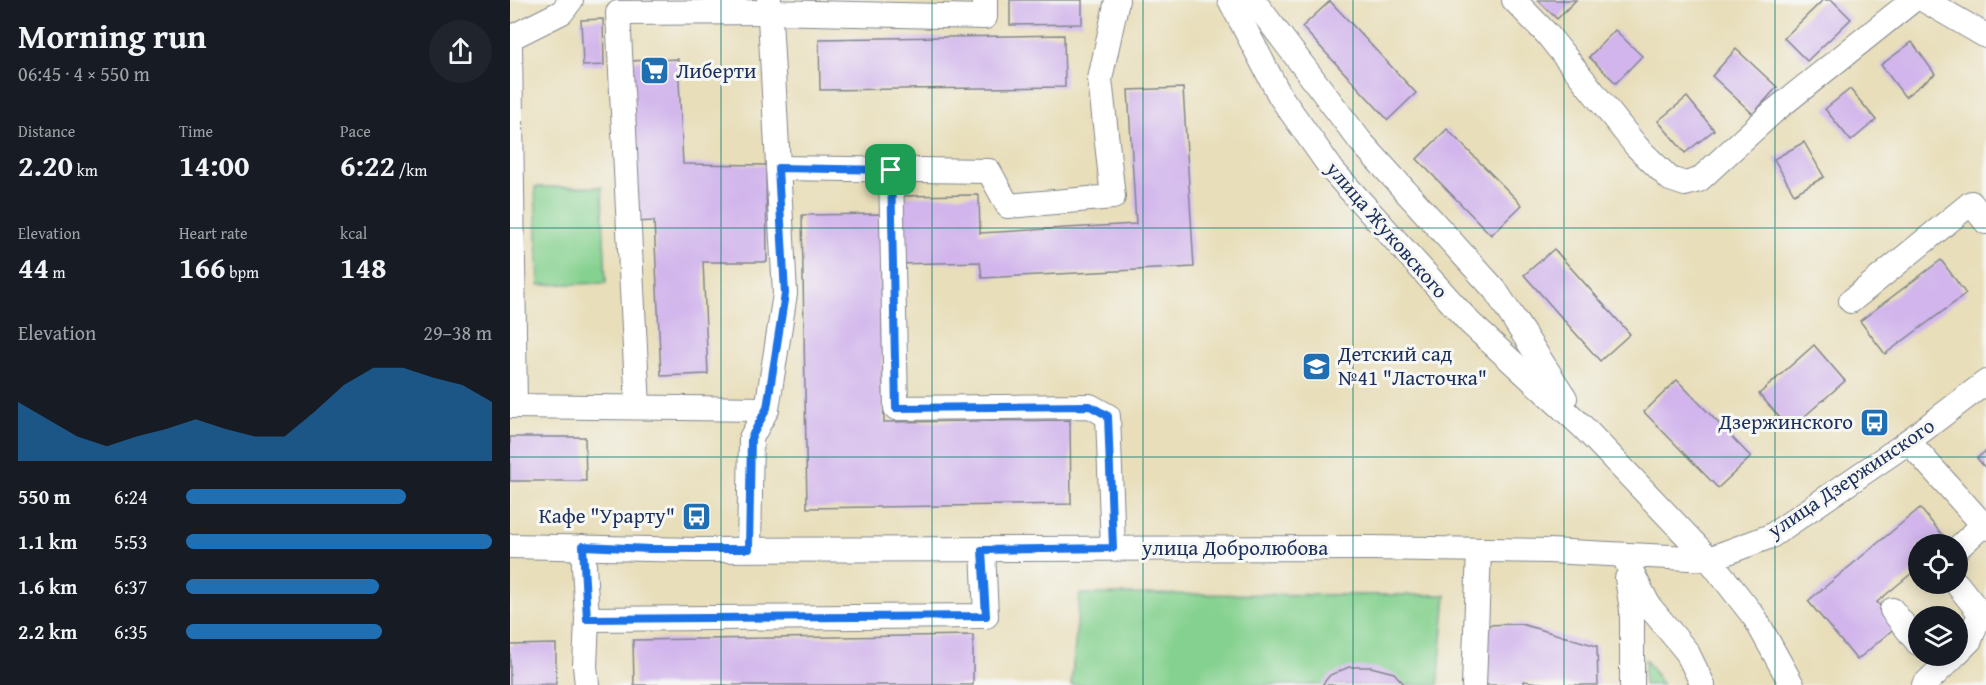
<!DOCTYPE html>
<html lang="en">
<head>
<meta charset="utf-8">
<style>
	body { margin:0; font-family:"Gentium Book Plus",serif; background:#20242c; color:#f1f3f6; height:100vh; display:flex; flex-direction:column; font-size:22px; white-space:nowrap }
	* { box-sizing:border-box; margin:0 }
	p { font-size:20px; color:#9ea1a6 }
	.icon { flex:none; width:33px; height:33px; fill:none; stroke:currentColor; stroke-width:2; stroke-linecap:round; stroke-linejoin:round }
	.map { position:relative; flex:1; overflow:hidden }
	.drawer { display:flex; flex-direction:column; background:#171b24; width:510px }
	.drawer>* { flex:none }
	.buttons { position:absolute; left:1398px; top:534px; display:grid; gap:12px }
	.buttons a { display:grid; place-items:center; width:60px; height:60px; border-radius:50%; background:#171b24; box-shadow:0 3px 15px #0003; font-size:30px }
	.pin { position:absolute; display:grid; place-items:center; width:51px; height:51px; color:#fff; margin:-26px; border-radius:12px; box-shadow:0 3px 9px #0006 }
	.round { display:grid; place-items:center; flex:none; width:63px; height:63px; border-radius:32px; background:#20242c }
	.head { display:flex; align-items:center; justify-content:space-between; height:102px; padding:0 18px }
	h1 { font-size:33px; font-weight:700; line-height:45px }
	.stats { display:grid; grid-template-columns:repeat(3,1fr); gap:9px; height:102px; padding:6px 18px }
	.stats div { display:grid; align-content:center }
	.stats b { font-size:30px; font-weight:700 }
	.stats small { font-size:16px; font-weight:400 }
	.stats p { font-size:16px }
	.chart { height:168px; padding:12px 18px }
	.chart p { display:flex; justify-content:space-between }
	.chart svg { width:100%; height:108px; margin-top:6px; fill:#1f6fb2; opacity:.7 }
	ul { padding:0 18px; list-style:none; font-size:20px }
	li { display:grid; grid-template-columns:96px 72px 1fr; align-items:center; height:45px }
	li i { height:15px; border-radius:8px; background:#1f6fb2 }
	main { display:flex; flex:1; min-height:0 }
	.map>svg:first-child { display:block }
	.green { fill:#85d18f; stroke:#508076; stroke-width:1.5 }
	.building { fill:#d1b5ec }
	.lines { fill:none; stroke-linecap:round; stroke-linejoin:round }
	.minor-casing { stroke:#82868c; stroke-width:26 }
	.minor { stroke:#fff; stroke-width:24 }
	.route-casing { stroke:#fff; stroke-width:12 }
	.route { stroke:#1a73e8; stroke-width:8 }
	.grid { fill:none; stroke:#0f766e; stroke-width:1.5; stroke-opacity:0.55 }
	.labels { text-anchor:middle; stroke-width:6; stroke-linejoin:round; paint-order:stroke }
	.poi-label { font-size:21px; fill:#1b2f5e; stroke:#f6f6f2; text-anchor:start }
	.street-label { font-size:21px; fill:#1b2f5e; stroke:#f6f6f2 }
</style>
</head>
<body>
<main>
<section class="drawer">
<div class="head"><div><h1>Morning run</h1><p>06:45 · 4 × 550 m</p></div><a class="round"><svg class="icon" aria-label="share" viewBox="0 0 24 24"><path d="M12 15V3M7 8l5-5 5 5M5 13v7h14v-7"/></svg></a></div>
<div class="stats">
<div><p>Distance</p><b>2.20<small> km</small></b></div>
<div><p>Time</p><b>14:00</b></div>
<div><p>Pace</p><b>6:22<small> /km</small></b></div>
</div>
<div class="stats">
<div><p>Elevation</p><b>44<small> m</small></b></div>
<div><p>Heart rate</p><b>166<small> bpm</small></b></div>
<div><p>kcal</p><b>148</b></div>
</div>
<div class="chart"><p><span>Elevation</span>29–38 m</p>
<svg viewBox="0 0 160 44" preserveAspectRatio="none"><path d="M0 44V20L10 27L20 34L30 38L40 34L50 31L60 27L70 31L80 34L90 34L100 24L110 13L120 6L130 6L140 10L150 13L160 20V44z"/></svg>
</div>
<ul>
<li><b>550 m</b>6:24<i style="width:72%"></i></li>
<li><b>1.1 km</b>5:53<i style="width:100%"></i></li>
<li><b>1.6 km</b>6:37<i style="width:63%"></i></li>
<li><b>2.2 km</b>6:35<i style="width:64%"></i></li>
</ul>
</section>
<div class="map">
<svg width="1476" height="685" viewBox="0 0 1476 685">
	<rect width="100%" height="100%" fill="#f6f6f2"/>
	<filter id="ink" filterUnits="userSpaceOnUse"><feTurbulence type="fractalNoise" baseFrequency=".0167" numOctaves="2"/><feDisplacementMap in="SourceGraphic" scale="12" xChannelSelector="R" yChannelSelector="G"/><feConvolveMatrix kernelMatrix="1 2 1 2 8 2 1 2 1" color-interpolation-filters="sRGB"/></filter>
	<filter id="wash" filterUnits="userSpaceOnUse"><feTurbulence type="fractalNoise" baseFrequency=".008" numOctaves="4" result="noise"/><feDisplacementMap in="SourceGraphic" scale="24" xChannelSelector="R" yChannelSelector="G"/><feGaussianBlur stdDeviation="1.35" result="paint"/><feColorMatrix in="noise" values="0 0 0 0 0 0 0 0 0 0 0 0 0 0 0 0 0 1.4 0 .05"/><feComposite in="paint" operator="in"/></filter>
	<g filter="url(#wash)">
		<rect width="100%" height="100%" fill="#e8deba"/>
		<g class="green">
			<path d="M25,187H92L96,283L29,285Z"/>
			<path d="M570,594L936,595L928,685H561Z"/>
			<path d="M1135,659L1153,685H1134Z"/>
		</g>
		<g id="blocks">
			<g class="building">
				<path d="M500,0H572V24L500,25Z"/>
				<path d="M1028,0H1066L1047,19Z"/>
				<path d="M1313,0H1322L1341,19L1297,61L1274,38Z"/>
				<path d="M820,1L906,93L878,120L792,27Z"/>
				<path d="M93,19L94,65L73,66L71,20Z"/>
				<path d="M1105,30L1132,56L1106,83L1079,57Z"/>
				<path d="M554,35L555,87L310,90L309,39Z"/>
				<path d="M1402,42L1425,74L1395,97L1371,65Z"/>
				<path d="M1226,49L1267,87L1243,114L1202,76Z"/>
				<path d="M168,59L173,164L256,165L257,262H193L198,374L151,376L144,221L126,222L119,61Z"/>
				<path d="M673,88L684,267L472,278L470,262L387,264L385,196L469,195L470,233L626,224L618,90Z"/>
				<path d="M1340,89L1366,120L1341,141L1315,109Z"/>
				<path d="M1177,97L1204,130L1175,153L1148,121Z"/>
				<path d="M937,129L1012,205L981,235L907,159Z"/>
				<path d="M1294,142L1314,177L1284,194L1264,159Z"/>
				<path d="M370,214L374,422L560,420L561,504L297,508L292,215Z"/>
				<path d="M1044,249L1120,334L1090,361L1014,275Z"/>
				<path d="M1431,260L1456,294L1375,354L1350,321Z"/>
				<path d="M1304,345L1335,381L1280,429L1249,394Z"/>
				<path d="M1167,380L1241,457L1208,488L1134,412Z"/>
				<path d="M0,437H75L76,481H0Z"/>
				<path d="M1476,451V469L1467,458Z"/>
				<path d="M1410,508L1439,543L1437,544H1408V568L1367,602L1387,626L1347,660L1298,601Z"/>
				<path d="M1011,624L1087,646L1088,685H1046L1014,681V685H973V625Z"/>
				<path d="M463,635V685H124L123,640Z"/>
				<path d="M46,644V684L0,685V645Z"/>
				<path d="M839,667H861L884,673L895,685H812L820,675Z"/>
			</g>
		</g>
	</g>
	<g filter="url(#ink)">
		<use href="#blocks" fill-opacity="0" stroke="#82868c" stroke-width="1.5"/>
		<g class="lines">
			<defs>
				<g id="minor">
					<path d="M720,0L770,96L823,171L960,323L1074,428L1199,559L1245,618L1282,685"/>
					<path d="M743,0L851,142L985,290L1055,398"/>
					<path d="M1004,0L1037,34L1127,147L1160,179L1175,184L1189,180L1263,112L1403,0"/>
					<path d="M1414,0L1476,36"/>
					<path d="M0,38L52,12L61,0"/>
					<path d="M0,46L5,406"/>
					<path d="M268,168L479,171L498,206L603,197L590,79L607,0"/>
					<path d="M381,170L386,408L580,406L598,416L603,548"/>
					<path d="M1341,301L1461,203L1476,222"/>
					<path d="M0,406L257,409"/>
					<path d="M128,407L108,13L260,12L475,17V0"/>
					<path d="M1398,441L1476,528"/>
					<path d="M0,546L185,550L861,548L1039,551L1199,559L1261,536L1388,449L1476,382"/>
					<path d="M73,547L77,619L75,666L77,685"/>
					<path d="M1448,548L1473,525"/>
					<path d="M239,549L241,438L257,409L275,294L259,0"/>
					<path d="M1113,555L1139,606L1177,652L1193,685"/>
					<path d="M1117,578L1122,610V685"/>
					<path d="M1447,584L1470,613L1460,640L1448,652"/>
					<path d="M1382,610L1408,643"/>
					<path d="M77,619L476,616L473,550"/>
					<path d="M964,685L969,550"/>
					<path d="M1414,685L1444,656"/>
				</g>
			</defs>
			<use href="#minor" class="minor-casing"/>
			<use href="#minor" class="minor"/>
		</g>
	</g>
	<g class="lines" filter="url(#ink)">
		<defs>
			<path id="route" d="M268,168L381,170L386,408L580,406L598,416L603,548L472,550L476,616L77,619L73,546L140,549H239L241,438L257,408L275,294Z"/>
		</defs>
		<use href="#route" class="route-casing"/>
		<use href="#route" class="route"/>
	</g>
	<path class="grid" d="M211,0V685M422,0V685M633,0V685M843,0V685M1054,0V685M1265,0V685M0,228H1476M0,457H1476"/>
	<defs>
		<symbol id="supermarket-square" viewBox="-11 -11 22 22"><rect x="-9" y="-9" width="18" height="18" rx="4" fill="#1f6fb2" stroke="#f6f6f2"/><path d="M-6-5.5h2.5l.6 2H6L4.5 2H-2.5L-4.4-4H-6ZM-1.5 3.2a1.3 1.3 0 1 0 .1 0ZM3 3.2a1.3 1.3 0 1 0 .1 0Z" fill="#fff"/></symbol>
		<symbol id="school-square" viewBox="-11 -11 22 22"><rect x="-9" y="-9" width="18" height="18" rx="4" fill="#1f6fb2" stroke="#f6f6f2"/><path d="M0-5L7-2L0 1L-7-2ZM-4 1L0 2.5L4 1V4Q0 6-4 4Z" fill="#fff"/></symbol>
		<symbol id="bus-square" viewBox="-11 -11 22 22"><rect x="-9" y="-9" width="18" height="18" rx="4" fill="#1f6fb2" stroke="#f6f6f2"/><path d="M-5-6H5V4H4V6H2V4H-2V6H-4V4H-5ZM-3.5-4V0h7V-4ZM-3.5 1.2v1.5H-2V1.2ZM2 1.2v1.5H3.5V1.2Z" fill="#fff"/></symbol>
	</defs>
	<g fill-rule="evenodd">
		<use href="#supermarket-square" x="128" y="54" width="33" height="33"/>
		<use href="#school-square" x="790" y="350" width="33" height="33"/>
		<use href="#bus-square" x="1348" y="406" width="33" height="33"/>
		<use href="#bus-square" x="170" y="500" width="33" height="33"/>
	</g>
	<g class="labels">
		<g class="poi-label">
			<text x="166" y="78">Либерти</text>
			<text x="828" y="361">Детский сад<tspan x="828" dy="24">№41 "Ласточка"</tspan></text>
			<text x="1343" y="429" text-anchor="end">Дзержинского</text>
			<text x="165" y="523" text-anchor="end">Кафе "Урарту"</text>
		</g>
		<g class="street-label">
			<text transform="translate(877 230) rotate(49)" y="7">улица Жуковского</text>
			<text transform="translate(1341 478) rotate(-34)" y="7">улица Дзержинского</text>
			<text x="725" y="555">улица Добролюбова</text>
		</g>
	</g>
</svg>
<div class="buttons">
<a><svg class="icon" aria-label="locate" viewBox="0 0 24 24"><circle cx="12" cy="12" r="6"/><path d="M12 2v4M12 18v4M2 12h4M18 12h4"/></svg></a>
<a><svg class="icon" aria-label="layers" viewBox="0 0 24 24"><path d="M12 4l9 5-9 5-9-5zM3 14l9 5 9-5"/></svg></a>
</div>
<div class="pin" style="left:381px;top:170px;background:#1e9e55"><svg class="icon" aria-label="arrive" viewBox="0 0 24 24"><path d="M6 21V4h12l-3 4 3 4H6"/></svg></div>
</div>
</main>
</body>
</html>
